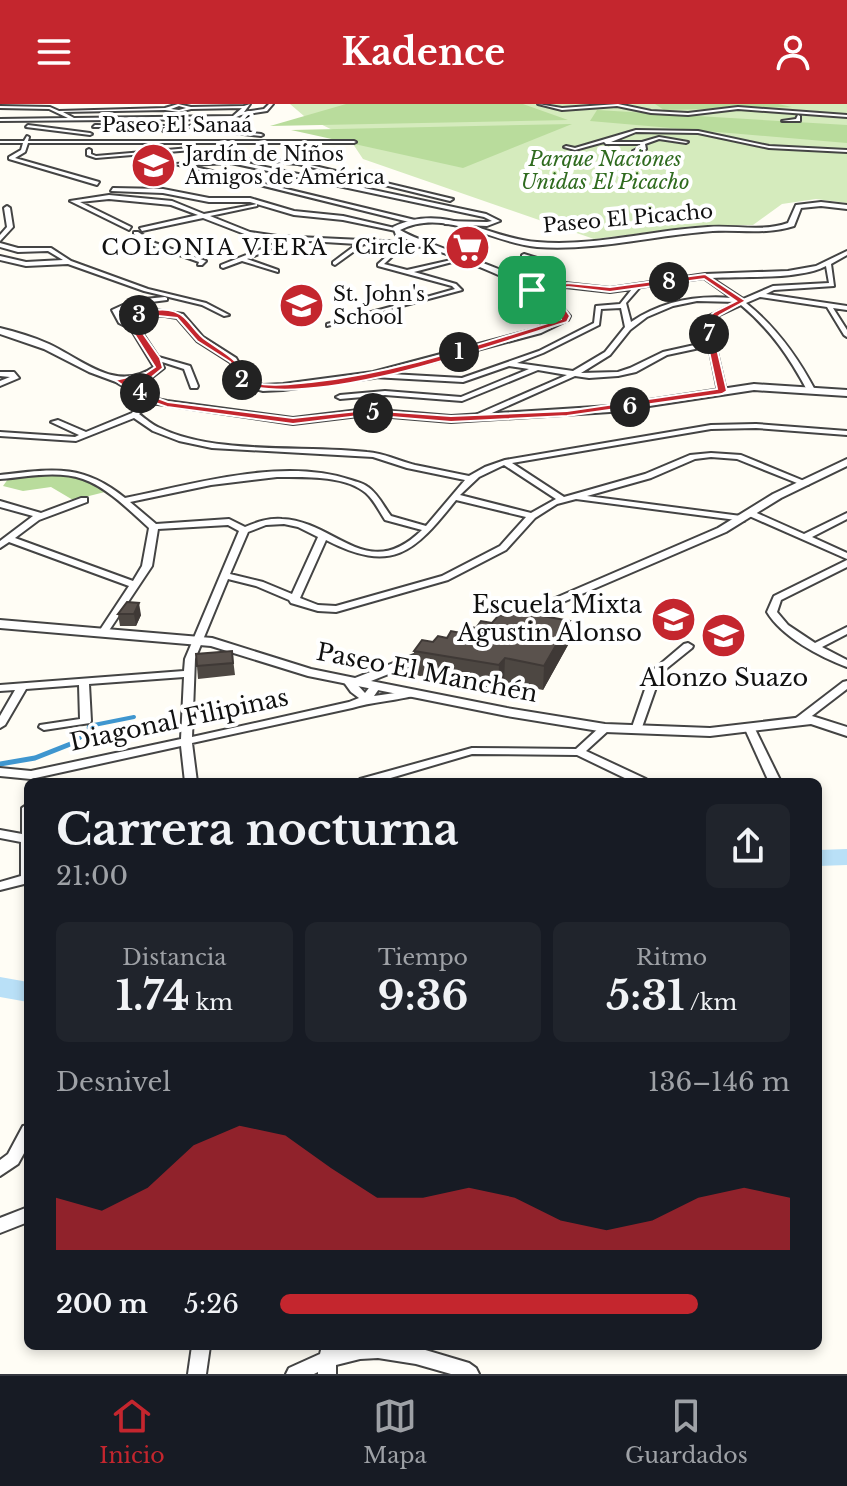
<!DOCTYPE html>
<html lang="es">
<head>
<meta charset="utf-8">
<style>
	body { margin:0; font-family:"Libre Baskerville",serif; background:#20242c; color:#f1f3f6; height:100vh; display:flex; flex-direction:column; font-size:30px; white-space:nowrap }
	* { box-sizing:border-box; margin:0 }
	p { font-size:26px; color:#9ea1a6 }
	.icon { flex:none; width:44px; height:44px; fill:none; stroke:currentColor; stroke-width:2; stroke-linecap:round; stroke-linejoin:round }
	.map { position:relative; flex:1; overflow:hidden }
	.side { position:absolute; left:24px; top:674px; width:798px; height:572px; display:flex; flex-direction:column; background:#171b24; border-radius:12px; box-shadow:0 4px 12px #0003 }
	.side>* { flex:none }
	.pin { position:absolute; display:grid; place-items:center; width:68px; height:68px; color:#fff; margin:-34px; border-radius:16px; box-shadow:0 4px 12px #0006 }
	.km { position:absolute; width:40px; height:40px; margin:-20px; border-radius:50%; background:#222; color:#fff; font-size:22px; line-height:40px; text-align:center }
	.round { display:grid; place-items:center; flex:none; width:84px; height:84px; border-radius:12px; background:#20242c }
	.summary { display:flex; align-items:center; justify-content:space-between; height:136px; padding:0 32px }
	h1 { font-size:44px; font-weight:700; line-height:60px }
	.stats { display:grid; grid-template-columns:repeat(3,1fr); gap:12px; height:136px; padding:8px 32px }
	.stats div { display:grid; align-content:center; border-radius:12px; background:#20242c; text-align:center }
	.stats b { font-size:40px; font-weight:700 }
	.stats small { font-size:22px; font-weight:400 }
	.stats p { font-size:22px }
	.chart { height:224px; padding:16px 32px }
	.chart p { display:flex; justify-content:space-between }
	.chart svg { width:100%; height:144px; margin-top:8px; fill:#c4262e; opacity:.7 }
	ul { padding:0 32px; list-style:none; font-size:26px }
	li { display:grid; grid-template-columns:128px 96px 1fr; align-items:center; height:60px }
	li i { height:20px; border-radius:10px; background:#c4262e }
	header { display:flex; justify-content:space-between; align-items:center; height:104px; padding:0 32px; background:#c4262e; color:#fff; font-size:36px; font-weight:700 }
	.tabs { display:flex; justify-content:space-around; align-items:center; height:112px; border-top:2px solid #363941; background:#171b24; font-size:22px; color:#9ea1a6 }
	.tabs a { display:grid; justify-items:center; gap:4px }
	.tabs .current { color:#c4262e }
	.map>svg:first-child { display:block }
	.green { fill:#d5ebbd }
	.forest { fill:#b9dc9c }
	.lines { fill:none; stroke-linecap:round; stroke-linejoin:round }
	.stream-far1 { stroke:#3f96cf; stroke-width:4 }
	.stream { stroke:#3f96cf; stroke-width:5 }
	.river { fill:#b9e0f7; fill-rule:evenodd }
	.minor-casing { stroke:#444; stroke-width:4 }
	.tertiary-casing { stroke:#444; stroke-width:4 }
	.minor { fill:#fff; fill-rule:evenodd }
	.tertiary { fill:#fff; fill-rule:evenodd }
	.wall { fill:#4d4742 }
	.shaded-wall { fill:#3f3936 }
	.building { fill:#5a524d; stroke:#3f3936; stroke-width:2 }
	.route { fill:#c4262e; stroke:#fff; stroke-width:2; fill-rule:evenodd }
	.labels { text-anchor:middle; stroke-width:8; stroke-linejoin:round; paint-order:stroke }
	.far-street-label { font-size:20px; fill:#111; stroke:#fff }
	.far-poi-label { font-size:20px; fill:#111; stroke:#fff; text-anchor:start }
	.far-park-label { font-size:20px; font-style:italic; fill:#2f6b1f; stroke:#fff }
	.far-neighbourhood-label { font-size:22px; letter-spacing:2px; fill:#111; stroke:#fff }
	.poi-label { font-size:24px; fill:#111; stroke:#fff; text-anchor:end }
	.street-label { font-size:24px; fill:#111; stroke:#fff }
</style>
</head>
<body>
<header><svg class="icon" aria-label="menu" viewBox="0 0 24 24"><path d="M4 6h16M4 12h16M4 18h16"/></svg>Kadence<svg class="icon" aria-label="person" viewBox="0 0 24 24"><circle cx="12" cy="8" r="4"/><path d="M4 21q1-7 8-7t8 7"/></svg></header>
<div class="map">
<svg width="847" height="1270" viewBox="0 0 847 1270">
	<rect width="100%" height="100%" fill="#fffdf5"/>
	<path class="green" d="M290,0H847V99L816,95L782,100L753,121L700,122L594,135L363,55L349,34L304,12Z"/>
	<g class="forest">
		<path d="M346,0H523L568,16L270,22Z"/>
		<path d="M655,0H778L792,3L664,6Z"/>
		<path d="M597,6L847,21V39L590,17Z"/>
		<path d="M572,20L463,64L291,26Z"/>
		<path d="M57,369L88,375L105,388L73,396L51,383L23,387L3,382L8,375Z"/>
	</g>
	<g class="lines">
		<path class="stream-far1" d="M70,641L88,628L89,622L134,613"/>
		<path class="stream" d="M0,660L35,654L73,639"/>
		<g class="river">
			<path d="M847,745V761L818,762V746Z"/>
			<path d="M0,873L28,878V898L0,893Z"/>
		</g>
		<defs>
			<g id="minor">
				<path d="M178,0L191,3L244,2L250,0L244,8L264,5L269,0H273L267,7L241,11L232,15L0,17V15L68,14L49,5L0,4V2L50,3L59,7L165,4ZM179,2L186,4L179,6L171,5ZM242,4L233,12L74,14L63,8L165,6L179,8L191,5Z"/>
				<path d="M538,0L562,4L618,0L651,7L688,9L738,3L847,11V13L738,5L688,11L651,9L617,2L562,6Z"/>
				<path d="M798,11L800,12V17H782L796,15Z"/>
				<path d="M215,17L217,19L165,28L163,27Z"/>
				<path d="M28,21L90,29L92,30L90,31L26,23Z"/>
				<path d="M95,21L170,22L172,23H93Z"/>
				<path d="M203,23L261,30L263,31L261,32L201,25Z"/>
				<path d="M636,26L698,27L769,42L847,46V48L769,44L698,29L636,28L611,38H642L659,33L688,38L686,39L659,35L645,40L646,45L635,48L633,47L641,43L640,40H606L604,38L575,46L564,43L566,42L575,44Z"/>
				<path d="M27,32L29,33L28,37H354L356,38L354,39H28L25,48L15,54L99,78L97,81L9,55V53L21,46L23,39H0V37H24Z"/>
				<path d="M190,44L192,46L96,54L87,51V46L89,45L91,46V50L96,52Z"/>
				<path d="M260,55L298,58L453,95L450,97L298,60L260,57L242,58L486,110L500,117L487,122L445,120L443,117L487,118L492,117L484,113L231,59L187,61L415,116L413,119L175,60Z"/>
				<path d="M113,84L163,85L209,94H250L294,107L343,112L399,125L396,127L343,116L294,111L250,98H209L163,89L111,87Z"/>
				<path d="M109,91L172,97L204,110L257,100V102L210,112L250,128L277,132L425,139L428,141L425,143L364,140L335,161L333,160V158L357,140L292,136L247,155L278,166V168L242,157L223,164L221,163V161L284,136L247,131L203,114L142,127L140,124L198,111L171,101L109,95L80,98L131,123L129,126L70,97Z"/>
				<path d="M7,102L10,104L13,123L0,137V131L7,123L4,104Z"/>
				<path d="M134,128H138L155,139L206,157L202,161H198L199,158L151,141L134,130Z"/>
				<path d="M0,139L18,144H51L71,157L148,185L206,199L229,211L224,212L202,201L144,187L68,160L26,162L0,156V152L26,158L63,156L48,147L18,148L0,143Z"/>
				<path d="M396,144L399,146L398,147L384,160L407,166L460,154V156L414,168L456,180L462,186L327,222V220L416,196L393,188V186L423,194L455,185L452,182L378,162V160Z"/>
				<path d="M847,147V151L831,160L834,182L774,186L766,190L847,202V206L833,204L847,226V233L844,231L827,203L760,193L746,199C776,223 797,252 815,286L814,288H808C790,254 771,226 741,201L713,214L710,219L726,287L722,289L718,287L709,242L667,251L636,268L618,272L589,274L575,272L476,316L472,314L473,312L567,271L538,266L462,297L385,291L340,295L336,293L340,291L385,287L461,293L529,265L509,262L463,278L373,273L369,271L373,269L462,274L539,247L594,219L596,202L620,200L632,185L610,188L565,183L532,188L530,187V185L565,179L610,184L705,170L788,167L816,162ZM826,162L829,179L773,182L743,195L711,174C742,172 800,176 826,162ZM704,174L732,194C695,191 662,197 631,218L626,199L640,183ZM697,197L737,198L709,212L704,219L708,238L663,248L630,264L618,268L581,269L610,251L630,226L647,213L673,202ZM621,204L625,223L605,248L573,267L517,259L543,249L599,221L601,205Z"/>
				<path d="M524,150L537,154L547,166L545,172L520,182L517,180L518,179L540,170L541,168L513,161V159L515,158L539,164L533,156L522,153V151Z"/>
				<path d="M165,193L167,194V196L135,200L119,207L124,217L135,223L136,224L133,226L119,219L112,206L134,196Z"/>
				<path d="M155,252L190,262L198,282L197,284H191L184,265L153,255V253Z"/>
				<path d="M0,268H14L19,274L0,282V277L10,273L0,272Z"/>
				<path d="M154,295H157V299L142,307L139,310C146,315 152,321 160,324C215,351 305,341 367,348C384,349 399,357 415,361C433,365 451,368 469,372L485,363L505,356L711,321L756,320L847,327V331L756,324L711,325L512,359L564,393L645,370L690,351L711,349L741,351L809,379L808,381H802L737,355L711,353L695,355L651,374L587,392L741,412L744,413V417L576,395L557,400L535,414L506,446L448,476L336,508L318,507L291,499L289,496L256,482L228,475L195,555L192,633L349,598L359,594L351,588L343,577L348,574L352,575L365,589L372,580H380L381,582L374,592L409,587L414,590L413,592C392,597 372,598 352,604L192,639L197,678H185L181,642L31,675L0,672V664L31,667L181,635L184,573L89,580L91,617L90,619L44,626L39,623L40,621L80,615L79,581L26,585L5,621L0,624V612L15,586L0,587V581L184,567L185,555L239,427L228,421L158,425L152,462L106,531L103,532L98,529L129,482L9,438L0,444V437L33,412L0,403V397L41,409L81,394H87V398L39,416L15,434L133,477L142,462L149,424C129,406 108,384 83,375C57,366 26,373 0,375V371C52,365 82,359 125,394C194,380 283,353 351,376C357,378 363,379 368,383C378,390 384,403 391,412L426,422L465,376L407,364L373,353L212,344L179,337L153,327L134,314L76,337L0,332V328L75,333L79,331L51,318L58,316L86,328L132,309L136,303ZM504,361L556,395L531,409L460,391L479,373ZM277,373C303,373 345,371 366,389C374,396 379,407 385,416L422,426C367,480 336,417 282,415C268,414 257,418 245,423L229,415L156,420L130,398L211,381ZM456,396L526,413L500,442L442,472L336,502L318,501L300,494L326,436C392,470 414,449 456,396ZM284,420L298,423L318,433L292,490L263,478L230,470L248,428L266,421Z"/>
				<path d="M750,406L804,430L847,409V415L812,433L847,449V455L747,411L746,409Z"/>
				<path d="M847,456V463L781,496L777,508L788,521L815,539L847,523V530L822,543L847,556V563C820,553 782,533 767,508L774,492Z"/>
				<path d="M688,539L693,542L692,544L661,569L641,626L636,629L632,628L631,626L651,568L684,540Z"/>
				<path d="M847,577V585L804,618H796L795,616L796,614L843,578Z"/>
				<path d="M605,621L609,622L610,624L609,626L586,647L646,675L648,678H633L577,651L472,650L377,678H358L360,675L472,644L576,645L601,622Z"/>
				<path d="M750,622L755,625L781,678H769L745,625Z"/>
				<path d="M28,700V779L0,786V778L21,772V738L0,734V726L22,730V704Z"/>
				<path d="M28,1021V1042L18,1060L0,1072V1056L8,1050L23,1022Z"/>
				<path d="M28,1103V1118L0,1129V1114Z"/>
				<path d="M192,1242H210L206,1270H188Z"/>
				<path d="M322,1242H412L469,1259L476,1264L479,1270H451L416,1260L378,1254L360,1255L336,1261V1270H318V1268L314,1270H286L289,1264L320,1250Z"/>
			</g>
			<g id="tertiary">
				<path d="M821,98L847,101V105L821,102L801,104L794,122C763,132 733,124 702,128C647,133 593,147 537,143C492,139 444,103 400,126C412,133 427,138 440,143C483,160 540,175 570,212L568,216L541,229L373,274L283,286L263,287L244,282L230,258L197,237L177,214C161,211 149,209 135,218L159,254L164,264L150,275L131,279L157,295L167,297L293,314L367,305L451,312L610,302L754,280L847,286V292L754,286L610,308L451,318L367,311L293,320L151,299L116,278L89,268L44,245L0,230V224C17,228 33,233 49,240C83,256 117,289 154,263L126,217L137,209L155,206L183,210L203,233L236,254L250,278L263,281L283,280L373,268L535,225L562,212C527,174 445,151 396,131L393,123C444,98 486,134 537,138C595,143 651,126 708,123C736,121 762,128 788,119L796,101Z"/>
				<path d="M847,355V362L781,394L726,428L519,517L515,518L509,514L718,424L773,390Z"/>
				<path d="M0,516L212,534L311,565L355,574L429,545L434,546L435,549L434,552L371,577L507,604L605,620L710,624L812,612L847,623V632L811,620L710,632L605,628L507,612L308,572L211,542L0,524Z"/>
			</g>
		</defs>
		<use href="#minor" class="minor-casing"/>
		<use href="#tertiary" class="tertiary-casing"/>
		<use href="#minor" class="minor"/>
		<use href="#tertiary" class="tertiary"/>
	</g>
	<g class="wall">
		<path d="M118,510L141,511L136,522H120Z"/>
		<path d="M533,510L570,517L568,541L543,586L504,578L498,585L414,571V547L433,538L492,519Z"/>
		<path d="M232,547L235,571L198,575L196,550Z"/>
	</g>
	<g class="shaded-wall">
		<path d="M139,499L141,511L136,522L134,510Z"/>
		<path d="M570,517L568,541L543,586L544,562Z"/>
		<path d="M505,554L504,578L498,585L499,561Z"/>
	</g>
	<g class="building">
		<path d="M127,498L139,499L134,510H118Z"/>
		<path d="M512,501L525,503L533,510L570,517L544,562L505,554L499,561L414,547L422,536L433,538L438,532L447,534L451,527L461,529L466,522L476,524L481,517L492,519L499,511L506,512Z"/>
		<path d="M232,547L233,559L197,562L196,550Z"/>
	</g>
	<path class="route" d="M705,170L746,197L720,211L711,219L727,287L722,290L567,312L451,318L367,311L293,320L167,303L141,294L115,276L146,269L155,263L126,217C141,207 168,199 184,213C192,220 197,230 206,236C229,252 235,252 250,278C270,283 290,280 311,278C397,269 479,240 561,215L559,206L529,187V184L568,179L610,183ZM704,175L736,197L714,208L703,219L717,285L567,307L451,312L367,306L293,314L168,298L147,290L127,277L152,273L163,264L160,254L135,218L149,211L177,214L197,237L230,258L244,281C324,303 486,243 567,218L570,212L564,203L539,187L568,183L610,188Z"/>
	<defs>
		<symbol id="school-disc" viewBox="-11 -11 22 22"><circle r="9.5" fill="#c4262e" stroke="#fff"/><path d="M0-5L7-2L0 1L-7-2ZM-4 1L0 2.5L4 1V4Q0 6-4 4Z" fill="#fff"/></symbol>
		<symbol id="supermarket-disc" viewBox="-11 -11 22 22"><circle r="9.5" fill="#c4262e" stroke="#fff"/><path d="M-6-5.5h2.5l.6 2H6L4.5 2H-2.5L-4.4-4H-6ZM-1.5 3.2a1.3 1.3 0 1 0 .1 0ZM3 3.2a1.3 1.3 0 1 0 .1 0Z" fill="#fff"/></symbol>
		<symbol id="university-disc" viewBox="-11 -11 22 22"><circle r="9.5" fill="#c4262e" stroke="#fff"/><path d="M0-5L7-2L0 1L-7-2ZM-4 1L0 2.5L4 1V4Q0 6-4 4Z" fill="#fff"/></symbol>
	</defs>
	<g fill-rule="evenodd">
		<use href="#school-disc" x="128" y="36" width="51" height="51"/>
		<use href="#supermarket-disc" x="442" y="118" width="51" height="51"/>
		<use href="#school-disc" x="276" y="176" width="51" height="51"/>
		<use href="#university-disc" x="648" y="490" width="51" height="51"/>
		<use href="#school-disc" x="698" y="506" width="51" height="51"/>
	</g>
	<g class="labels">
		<g class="far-street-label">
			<text x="177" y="28">Paseo El Sanaá</text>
			<text transform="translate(628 114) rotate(-5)" y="7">Paseo El Picacho</text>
		</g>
		<g class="far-poi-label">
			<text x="185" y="57">Jardín de Niños<tspan x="185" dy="23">Amigos de América</tspan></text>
			<text x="437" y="150" text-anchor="end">Circle K</text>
			<text x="333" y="197">St. John's<tspan x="333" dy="23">School</tspan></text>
		</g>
		<g class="far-park-label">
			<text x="605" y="62">Parque Naciones<tspan x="605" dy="23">Unidas El Picacho</tspan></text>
		</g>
		<g class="far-neighbourhood-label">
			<text x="215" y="151">COLONIA VIERA</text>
		</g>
		<g class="poi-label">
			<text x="642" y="509">Escuela Mixta<tspan x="642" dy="28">Agustin Alonso</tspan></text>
			<text x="724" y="582" text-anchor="middle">Alonzo Suazo</text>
		</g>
		<g class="street-label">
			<text transform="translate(427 569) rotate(11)" y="8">Paseo El Manchén</text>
			<text transform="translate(179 616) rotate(-12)" y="8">Diagonal Filipinas</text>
		</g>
	</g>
</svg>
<div class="pin" style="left:532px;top:186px;background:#1e9e55"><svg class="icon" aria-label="arrive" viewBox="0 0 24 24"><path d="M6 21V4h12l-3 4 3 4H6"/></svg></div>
<b class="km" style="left:459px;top:248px">1</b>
<b class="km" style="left:242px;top:276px">2</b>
<b class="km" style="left:139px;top:211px">3</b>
<b class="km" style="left:140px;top:289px">4</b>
<b class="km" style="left:373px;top:309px">5</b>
<b class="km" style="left:630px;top:303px">6</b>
<b class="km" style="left:709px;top:230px">7</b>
<b class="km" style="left:669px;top:178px">8</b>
<section class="side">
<div class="summary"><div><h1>Carrera nocturna</h1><p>21:00</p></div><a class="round"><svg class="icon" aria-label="share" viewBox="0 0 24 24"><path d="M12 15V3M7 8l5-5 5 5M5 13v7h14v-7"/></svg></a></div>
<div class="stats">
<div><p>Distancia</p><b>1.74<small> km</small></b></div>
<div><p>Tiempo</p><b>9:36</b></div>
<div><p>Ritmo</p><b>5:31<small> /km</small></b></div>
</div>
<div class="chart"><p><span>Desnivel</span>136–146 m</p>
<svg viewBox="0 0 160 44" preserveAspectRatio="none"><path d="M0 44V28L10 32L20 25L30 12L40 6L50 9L60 19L70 28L80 28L90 25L100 28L110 35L120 38L130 35L140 28L150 25L160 28V44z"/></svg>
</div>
<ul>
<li><b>200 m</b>5:26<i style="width:82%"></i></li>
</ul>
</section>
</div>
<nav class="tabs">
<a class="current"><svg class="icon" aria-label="home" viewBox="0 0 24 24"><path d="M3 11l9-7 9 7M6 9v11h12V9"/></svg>Inicio</a>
<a><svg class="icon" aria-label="map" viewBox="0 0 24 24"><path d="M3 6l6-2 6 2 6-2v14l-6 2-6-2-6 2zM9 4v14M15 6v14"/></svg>Mapa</a>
<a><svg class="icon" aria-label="saved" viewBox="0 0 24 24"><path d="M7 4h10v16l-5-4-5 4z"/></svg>Guardados</a>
</nav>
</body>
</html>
